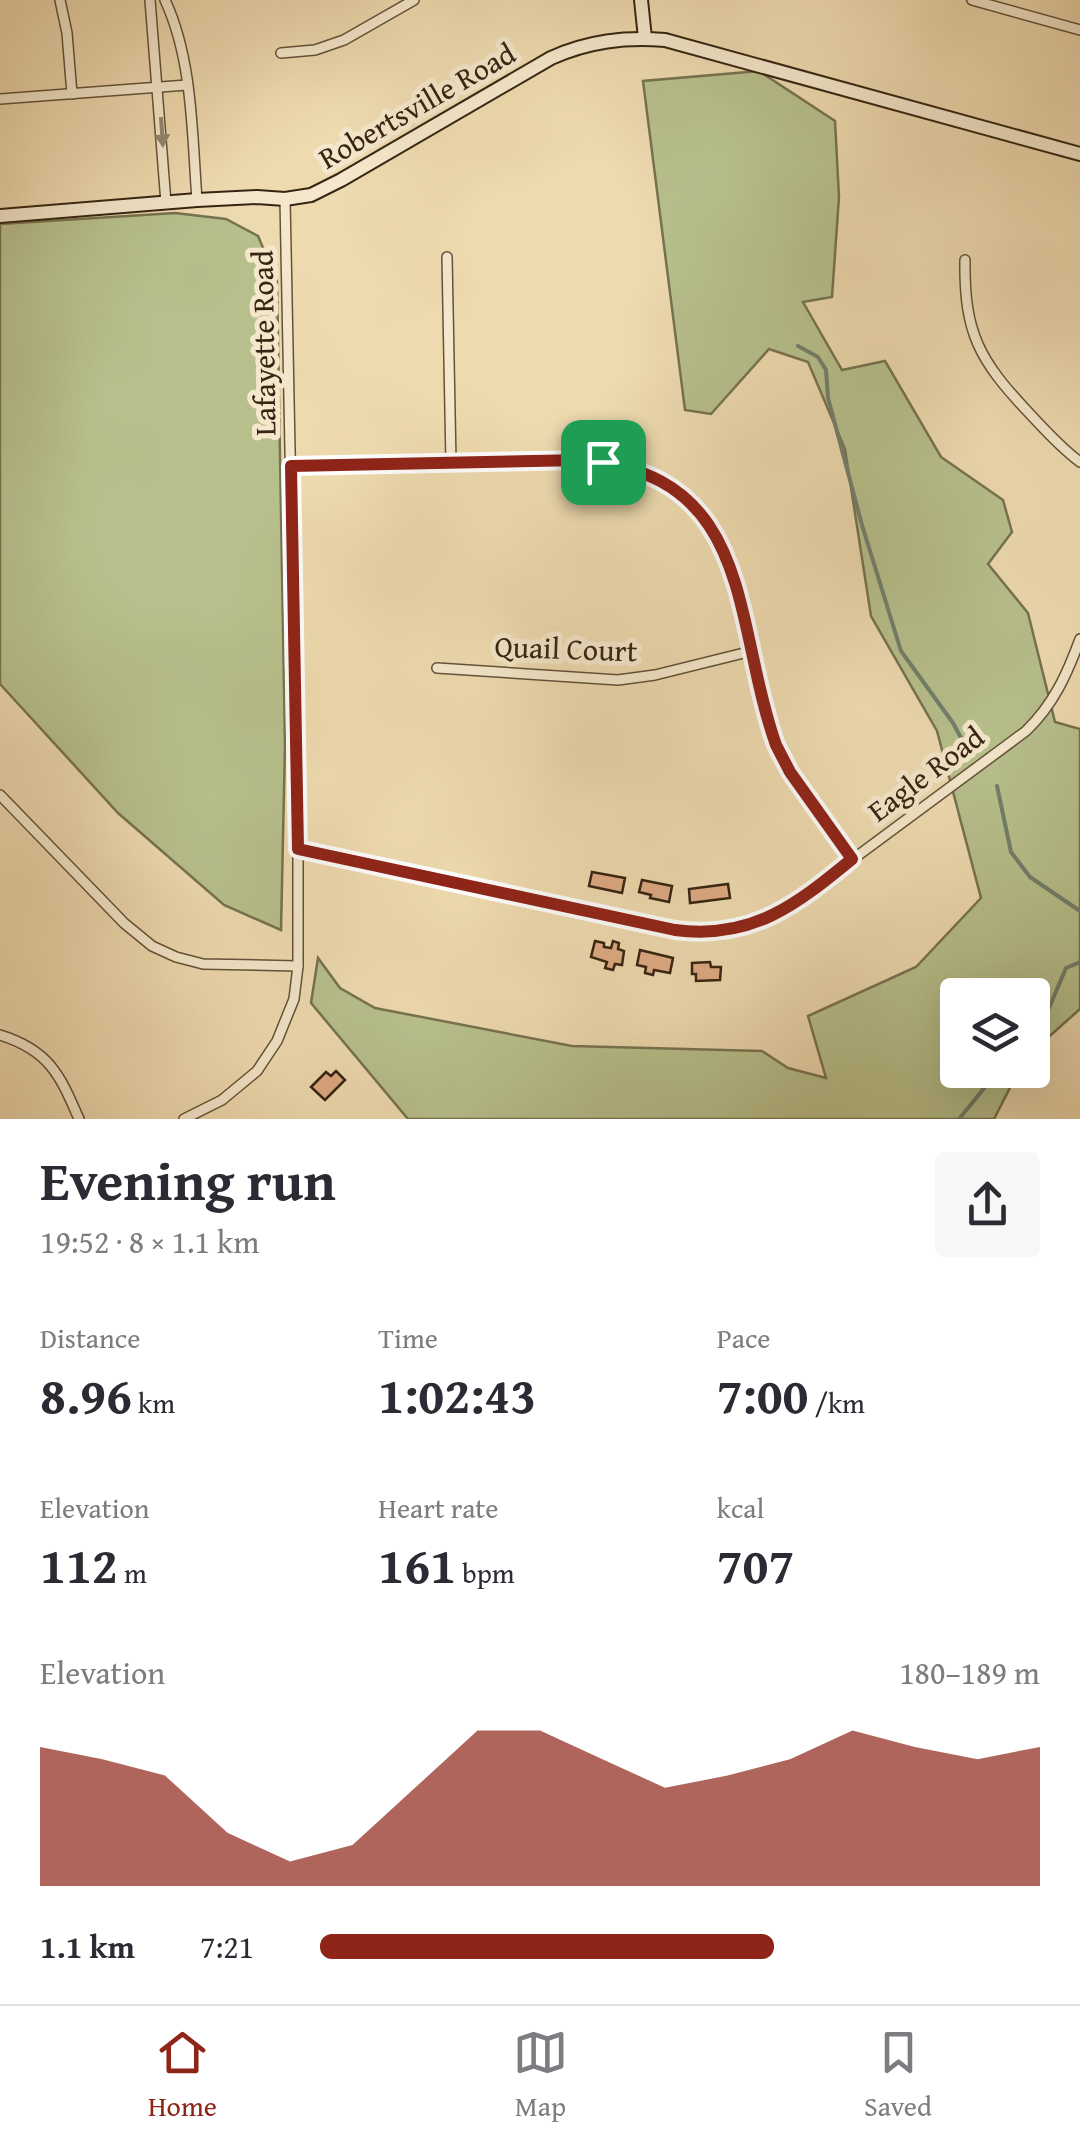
<!DOCTYPE html>
<html lang="en">
<head>
<meta charset="utf-8">
<style>
	body { margin:0; font-family:"Gentium Book Plus",serif; background:#f7f7f7; color:#2b2b33; height:100vh; display:flex; flex-direction:column; font-size:38px; white-space:nowrap }
	* { box-sizing:border-box; margin:0 }
	p { font-size:32px; color:#7c7c81 }
	.icon { flex:none; width:55px; height:55px; fill:none; stroke:currentColor; stroke-width:2; stroke-linecap:round; stroke-linejoin:round }
	.map { position:relative; height:1119px; overflow:hidden }
	.panel { display:flex; flex-direction:column; background:#fff; flex:1 }
	.panel>* { flex:none }
	.buttons { position:absolute; left:940px; top:978px; display:grid; gap:20px }
	.buttons a { display:grid; place-items:center; width:110px; height:110px; border-radius:10px; background:#fff; box-shadow:0 10px 40px #0002; font-size:50px }
	.pin { position:absolute; display:grid; place-items:center; width:85px; height:85px; color:#fff; margin:-42px; border-radius:20px; box-shadow:0 5px 15px #0006 }
	.round { display:grid; place-items:center; flex:none; width:105px; height:105px; border-radius:10px; background:#f7f7f7 }
	.head { display:flex; align-items:center; justify-content:space-between; height:170px; padding:0 40px }
	h1 { font-size:55px; font-weight:700; line-height:75px }
	.stats { display:grid; grid-template-columns:repeat(3,1fr); gap:15px; height:170px; padding:10px 40px }
	.stats div { display:grid; align-content:center }
	.stats b { font-size:50px; font-weight:700 }
	.stats small { font-size:28px; font-weight:400 }
	.stats p { font-size:28px }
	.chart { height:280px; padding:20px 40px }
	.chart p { display:flex; justify-content:space-between }
	.chart svg { width:100%; height:180px; margin-top:10px; fill:#8f2418; opacity:.7 }
	ul { padding:0 40px; list-style:none; font-size:32px }
	li { display:grid; grid-template-columns:160px 120px 1fr; align-items:center; height:75px }
	li i { height:25px; border-radius:12px; background:#8f2418 }
	.dock { display:flex; justify-content:space-around; align-items:center; height:140px; border-top:2px solid #e1e1e2; background:#fff; font-size:28px; color:#7c7c81 }
	.dock a { display:grid; justify-items:center; gap:5px }
	.dock .current { color:#8f2418 }
	.map>svg:first-child { display:block }
	.green { fill:#b7c08c; stroke:#76724f; stroke-width:2.5 }
	.lines { fill:none; stroke-linecap:round; stroke-linejoin:round }
	.stream { stroke:#727f6c; stroke-width:4 }
	.building { fill:#deaa84; stroke:#362512; stroke-width:2.5 }
	.street-casing { stroke:#645239; stroke-width:12 }
	.secondary-casing { stroke:#362512; stroke-width:16 }
	.street { stroke:#f4e7cb; stroke-width:9 }
	.secondary { stroke:#f4e7cb; stroke-width:12 }
	.oneway { fill:#95866e }
	.route-casing { stroke:#fff; stroke-width:20 }
	.route { stroke:#8f2418; stroke-width:12 }
	.labels { text-anchor:middle; stroke-width:10; stroke-linejoin:round; paint-order:stroke }
	.street-label { font-size:30px; fill:#362512; stroke:#f4e7cb }
</style>
</head>
<body>
<div class="map">
<svg width="1080" height="1119" viewBox="0 0 1080 1119">
	<rect width="100%" height="100%" fill="#eedaaf"/>
	<filter id="stains"><feTurbulence type="fractalNoise" baseFrequency=".002" numOctaves="4"/><feColorMatrix values="0 0 0 0 .2 0 0 0 0 .09 0 0 0 0 .02 0 0 0 .5 -.17"/></filter>
	<radialGradient id="worn" r=".72"><stop offset=".6" stop-color="#630" stop-opacity="0"/><stop offset="1" stop-color="#630" stop-opacity=".3"/></radialGradient>
	<g class="green">
		<path d="M759,71L835,121L839,197L832,297L803,302L842,370L885,361L941,457L1003,500L1012,532L988,564L1028,613L1055,722L1080,729V1009L1033,1051L1032,995H958V1070H1019L994,1119H408L311,1003L318,958L340,988L375,1008L572,1046L762,1051L788,1068L826,1078L808,1016L916,967L981,898L937,731L871,616L845,449L808,362L769,349L711,414L685,410L643,81Z"/>
		<path d="M175,213L226,219L258,236L277,281L285,745L281,930L224,905L118,813L0,684V224Z"/>
	</g>
	<g class="lines">
		<g class="stream">
			<path d="M798,346L818,357L826,370L828,398L862,525L901,651L953,723L966,747"/>
			<path d="M997,786L1011,852L1030,877L1080,911"/>
			<path d="M1032,1028L1049,1008L1066,968L1080,962"/>
			<path d="M959,1119L999,1070"/>
		</g>
	</g>
	<g class="building">
		<path d="M592,872L625,878L622,893L589,886Z"/>
		<path d="M642,880L672,886L669,902L650,898L651,895L639,892Z"/>
		<path d="M728,884L730,898L690,903L689,889Z"/>
		<path d="M595,941L604,943V947L611,948L613,941L619,943L618,949L624,951L622,965L615,964L613,970L605,968L607,962L591,957Z"/>
		<path d="M640,950L673,958L670,973L654,970L653,975L645,973L646,967L637,965Z"/>
		<path d="M710,962L711,967H721L720,980L696,981V974H692V963Z"/>
		<path d="M336,1071L345,1080L325,1100L311,1087L326,1072L331,1076Z"/>
	</g>
	<g class="lines">
		<defs>
			<g id="street">
				<path d="M60,0L67,33L72,94"/>
				<path d="M150,0L166,203"/>
				<path d="M165,0C193,60 192,135 197,200"/>
				<path d="M972,0L1080,30"/>
				<path d="M281,53L315,50L344,40L414,0"/>
				<path d="M0,99L187,85"/>
				<path d="M447,257L451,463"/>
				<path d="M965,260C964,333 979,360 1029,413C1045,430 1061,448 1080,462"/>
				<path d="M291,466L582,461C656,467 701,499 731,567L776,745L791,772L852,859"/>
				<path d="M437,668L618,680L655,675L752,651"/>
				<path d="M0,795L124,923L152,946L176,957L203,964L298,966"/>
				<path d="M298,849L675,931C714,935 748,929 783,911L1026,731C1054,704 1067,674 1080,639"/>
				<path d="M0,1035C49,1050 60,1075 79,1119"/>
				<path d="M184,1119L222,1100L257,1071L277,1041L294,999L298,966V849L285,199"/>
			</g>
			<g id="secondary">
				<path d="M641,0L645,38"/>
				<path d="M0,216L197,200L257,197L285,199L311,195L341,180L551,58C589,41 624,37 665,40L1080,154"/>
			</g>
		</defs>
		<use href="#street" class="street-casing"/>
		<use href="#secondary" class="secondary-casing"/>
		<use href="#street" class="street"/>
		<use href="#secondary" class="secondary"/>
	</g>
	<defs><path id="oneway-solid" d="M-6-.8H1V-3.2L6.5 0L1 3.2V.8H-6Z" transform="scale(2.5)"/></defs>
	<use class="oneway" href="#oneway-solid" transform="translate(162 132) rotate(86)"/>
	<g class="lines">
		<defs>
			<path id="route" d="M582,460C756,475 732,622 776,745L790,772L852,859C796,905 752,940 675,930L298,849L291,466Z"/>
		</defs>
		<use href="#route" class="route-casing"/>
		<use href="#route" class="route"/>
	</g>
	<g class="labels">
		<g class="street-label">
			<text transform="translate(417 106) rotate(-30)" y="10">Robertsville Road</text>
			<text transform="translate(264 343) rotate(-91)" y="10">Lafayette Road</text>
			<text transform="translate(566 649) rotate(2)" y="10">Quail Court</text>
			<text transform="translate(926 774) rotate(-37)" y="10">Eagle Road</text>
		</g>
	</g>
	<rect width="100%" height="100%" filter="url(#stains)"/>
	<rect width="100%" height="100%" fill="url(#worn)"/>
</svg>
<div class="buttons">
<a><svg class="icon" aria-label="layers" viewBox="0 0 24 24"><path d="M12 4l9 5-9 5-9-5zM3 14l9 5 9-5"/></svg></a>
</div>
<div class="pin" style="left:603px;top:462px;background:#1e9e55"><svg class="icon" aria-label="arrive" viewBox="0 0 24 24"><path d="M6 21V4h12l-3 4 3 4H6"/></svg></div>
</div>
<section class="panel">
<div class="head"><div><h1>Evening run</h1><p>19:52 · 8 × 1.1 km</p></div><a class="round"><svg class="icon" aria-label="share" viewBox="0 0 24 24"><path d="M12 15V3M7 8l5-5 5 5M5 13v7h14v-7"/></svg></a></div>
<div class="stats">
<div><p>Distance</p><b>8.96<small> km</small></b></div>
<div><p>Time</p><b>1:02:43</b></div>
<div><p>Pace</p><b>7:00<small> /km</small></b></div>
</div>
<div class="stats">
<div><p>Elevation</p><b>112<small> m</small></b></div>
<div><p>Heart rate</p><b>161<small> bpm</small></b></div>
<div><p>kcal</p><b>707</b></div>
</div>
<div class="chart"><p><span>Elevation</span>180–189 m</p>
<svg viewBox="0 0 160 44" preserveAspectRatio="none"><path d="M0 44V10L10 13L20 17L30 31L40 38L50 34L60 20L70 6L80 6L90 13L100 20L110 17L120 13L130 6L140 10L150 13L160 10V44z"/></svg>
</div>
<ul>
<li><b>1.1 km</b>7:21<i style="width:63%"></i></li>
</ul>
</section>
<nav class="dock">
<a class="current"><svg class="icon" aria-label="home" viewBox="0 0 24 24"><path d="M3 11l9-7 9 7M6 9v11h12V9"/></svg>Home</a>
<a><svg class="icon" aria-label="map" viewBox="0 0 24 24"><path d="M3 6l6-2 6 2 6-2v14l-6 2-6-2-6 2zM9 4v14M15 6v14"/></svg>Map</a>
<a><svg class="icon" aria-label="saved" viewBox="0 0 24 24"><path d="M7 4h10v16l-5-4-5 4z"/></svg>Saved</a>
</nav>
</body>
</html>
